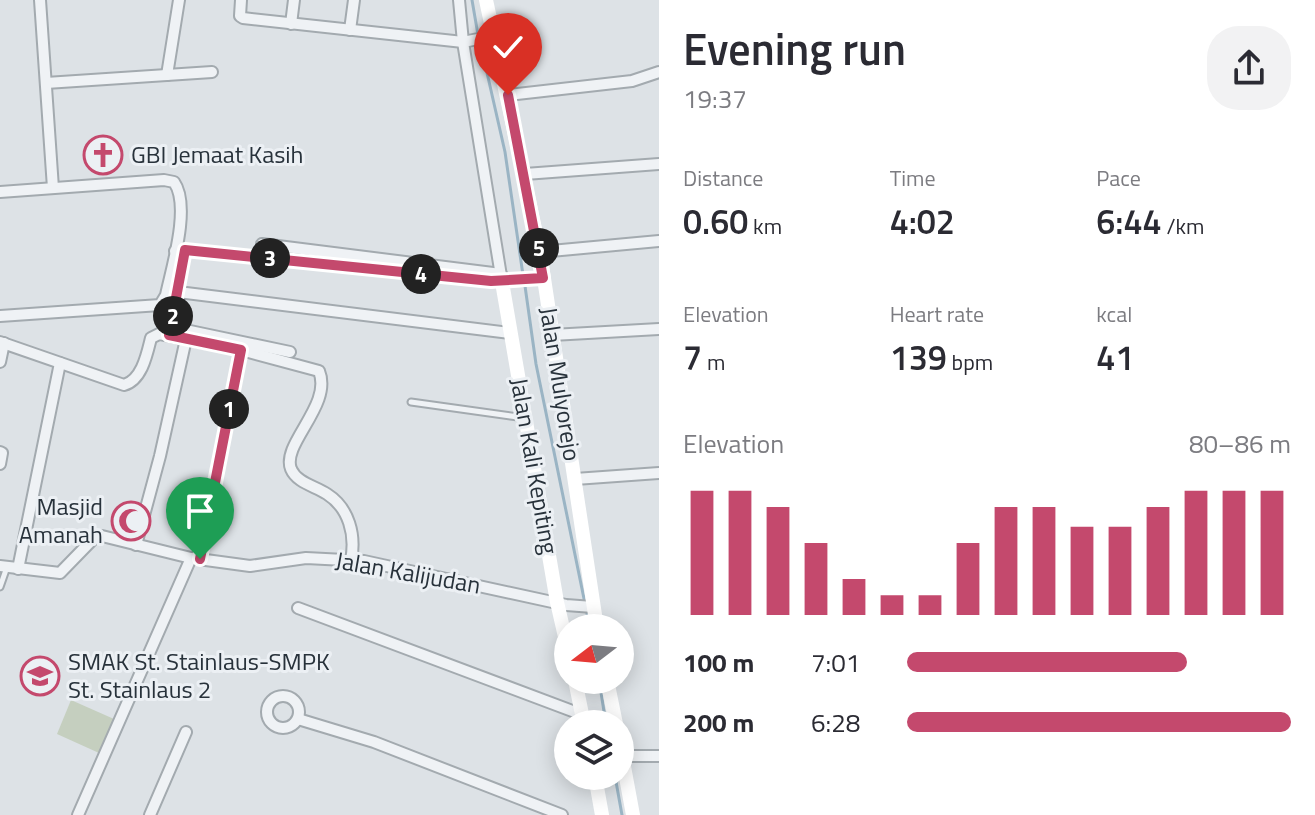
<!DOCTYPE html>
<html lang="en">
<head>
<meta charset="utf-8">
<style>
	body { margin:0; font-family:"Titillium Web",sans-serif; background:#f2f2f3; color:#2b2b33; height:100vh; display:flex; flex-direction:column; font-size:30px; white-space:nowrap }
	* { box-sizing:border-box; margin:0 }
	p { font-size:26px; color:#7c7c81 }
	.icon { flex:none; width:44px; height:44px; fill:none; stroke:currentColor; stroke-width:2; stroke-linecap:round; stroke-linejoin:round }
	.map { position:relative; flex:1; overflow:hidden }
	.drawer { display:flex; flex-direction:column; background:#fff; width:656px }
	.drawer>* { flex:none }
	.needle { width:52px; rotate:254deg }
	.controls { position:absolute; left:554px; top:614px; display:grid; gap:16px }
	.controls a { display:grid; place-items:center; width:80px; height:80px; border-radius:50%; background:#fff; box-shadow:0 4px 20px #0003; font-size:40px }
	.pin { position:absolute; display:grid; place-items:center; width:68px; height:68px; color:#fff; margin:-82px -34px; border-radius:50% 50% 50% 0; rotate:-45deg; box-shadow:0 0 8px #0007 }
	.pin .icon { rotate:45deg }
	.km { position:absolute; width:40px; height:40px; margin:-20px; border-radius:50%; background:#222; color:#fff; font-size:22px; line-height:40px; text-align:center }
	.round { display:grid; place-items:center; flex:none; width:84px; height:84px; border-radius:32px; background:#f2f2f3 }
	.overview { display:flex; align-items:center; justify-content:space-between; height:136px; padding:0 24px }
	h1 { font-size:44px; font-weight:600; line-height:60px }
	.figures { display:grid; grid-template-columns:repeat(3,1fr); gap:12px; height:136px; padding:8px 24px }
	.figures div { display:grid; align-content:center }
	.figures b { font-size:34px; font-weight:600 }
	.figures small { font-size:22px; font-weight:400 }
	.figures p { font-size:22px }
	.chart { height:224px; padding:16px 24px }
	.chart p { display:flex; justify-content:space-between }
	.chart svg { width:100%; height:144px; margin-top:8px; stroke:#c4496d; stroke-width:6 }
	ul { padding:0 24px; list-style:none; font-size:26px }
	li { display:grid; grid-template-columns:128px 96px 1fr; align-items:center; height:60px }
	li i { height:20px; border-radius:10px; background:#c4496d }
	main { display:flex; flex:1; min-height:0 }
	.map>svg:first-child { display:block }
	.green { fill:#c5cfbf }
	.lines { fill:none; stroke-linecap:round; stroke-linejoin:round }
	.stream { stroke:#9ab4c4; stroke-width:3 }
	.lane-casing { stroke:#a3aaaf; stroke-width:9 }
	.street-casing { stroke:#a3aaaf; stroke-width:14 }
	.lane { stroke:#eff2f5; stroke-width:5 }
	.street { stroke:#eff2f5; stroke-width:10 }
	.secondary { stroke:#fff; stroke-width:14 }
	.route-casing { stroke:#fff; stroke-width:16 }
	.route { stroke:#c4496d; stroke-width:10 }
	.labels { text-anchor:middle; stroke-width:6; stroke-linejoin:round; paint-order:stroke }
	.poi-label { font-size:24px; fill:#28323b; stroke:#ecf0f4; text-anchor:start }
	.street-label { font-size:24px; fill:#28323b; stroke:#ecf0f4 }
</style>
</head>
<body>
<main>
<div class="map">
<svg width="659" height="815" viewBox="0 0 659 815">
	<rect width="100%" height="100%" fill="#dde2e6"/>
	<path class="green" d="M71,700L114,719L99,753L57,734Z"/>
	<g class="lines">
		<g class="stream">
			<path d="M472,0L478,35"/>
			<path d="M480,42L505,152L523,275"/>
			<path d="M525,286L536,364L590,628"/>
			<path d="M599,680L606,724"/>
			<path d="M615,776L622,815"/>
		</g>
		<defs>
			<g id="lane">
				<path d="M411,402L525,418"/>
				<path d="M0,587L7,567"/>
			</g>
			<g id="street">
				<path d="M40,0L53,188"/>
				<path d="M241,0L240,16L243,18L463,42L493,36"/>
				<path d="M291,24L294,0"/>
				<path d="M350,30L354,0"/>
				<path d="M167,75L179,0"/>
				<path d="M46,83L212,72"/>
				<path d="M508,95L632,81L659,72"/>
				<path d="M525,174L659,164"/>
				<path d="M0,192L164,180L174,182C191,206 172,267 166,295L160,305L0,316"/>
				<path d="M262,244L501,274"/>
				<path d="M175,251L187,250L502,282L463,42L459,0"/>
				<path d="M540,252L659,241"/>
				<path d="M178,292L510,333"/>
				<path d="M171,327L290,352"/>
				<path d="M170,333L185,250"/>
				<path d="M552,335L659,329"/>
				<path d="M0,342L124,385C142,380 147,354 151,338L159,334L241,350L319,371C333,405 281,444 291,469C297,483 315,486 327,494C349,508 356,535 351,560"/>
				<path d="M0,362L4,343"/>
				<path d="M0,452L2,453L0,464"/>
				<path d="M575,479L659,473"/>
				<path d="M136,545L160,456L186,339"/>
				<path d="M200,559L241,350"/>
				<path d="M0,566L60,573L94,538L102,536L191,558L250,566L306,558L364,561L566,605L593,607"/>
				<path d="M18,569L60,363"/>
				<path d="M298,608L583,715"/>
				<circle cx="283" cy="712" r="16"/>
				<path d="M298,719L374,742L562,815"/>
				<path d="M622,756H659"/>
				<path d="M78,815L191,558"/>
				<path d="M150,815L186,732"/>
			</g>
		</defs>
		<use href="#lane" class="lane-casing"/>
		<use href="#street" class="street-casing"/>
		<use href="#lane" class="lane"/>
		<use href="#street" class="street"/>
		<g class="secondary">
			<path d="M486,0L540,252L597,628"/>
			<path d="M543,278L502,282L557,602L568,650"/>
			<path d="M575,680L584,724"/>
			<path d="M607,680L616,724"/>
			<path d="M620,745L633,815"/>
			<path d="M595,776L602,815"/>
		</g>
	</g>
	<g class="lines">
		<defs>
			<path id="route" d="M200,559L241,350L169,335L185,250L491,281L543,278L508,95"/>
		</defs>
		<use href="#route" class="route-casing"/>
		<use href="#route" class="route"/>
	</g>
	<defs>
		<symbol id="church-ring" viewBox="-11 -11 22 22"><circle r="9.5" fill="#ecf0f4" stroke="#c4496d" stroke-width="1.5"/><path d="M-1.2-6h2.4v3.5h3.3v2.4h-3.3V6h-2.4V-.1h-3.3v-2.4h3.3Z" fill="#c4496d"/></symbol>
		<symbol id="mosque-ring" viewBox="-11 -11 22 22"><circle r="9.5" fill="#ecf0f4" stroke="#c4496d" stroke-width="1.5"/><path d="M3.5-4.9A6 6 0 1 0 3.5 4.9A5 5 0 1 1 3.5-4.9Z" fill="#c4496d"/></symbol>
		<symbol id="school-ring" viewBox="-11 -11 22 22"><circle r="9.5" fill="#ecf0f4" stroke="#c4496d" stroke-width="1.5"/><path d="M0-5L7-2L0 1L-7-2ZM-4 1L0 2.5L4 1V4Q0 6-4 4Z" fill="#c4496d"/></symbol>
	</defs>
	<g fill-rule="evenodd">
		<use href="#church-ring" x="81" y="133" width="44" height="44"/>
		<use href="#mosque-ring" x="109" y="499" width="44" height="44"/>
		<use href="#school-ring" x="18" y="654" width="44" height="44"/>
	</g>
	<g class="labels">
		<g class="poi-label">
			<text x="131" y="163">GBI Jemaat Kasih</text>
			<text x="103" y="515" text-anchor="end">Masjid<tspan x="103" dy="28">Amanah</tspan></text>
			<text x="68" y="670">SMAK St. Stainlaus-SMPK<tspan x="68" dy="28">St. Stainlaus 2</tspan></text>
		</g>
		<g class="street-label">
			<text transform="translate(560 384) rotate(81)" y="8">Jalan Mulyorejo</text>
			<text transform="translate(534 466) rotate(80)" y="8">Jalan Kali Kepiting</text>
			<text transform="translate(408 573) rotate(10)" y="8">Jalan Kalijudan</text>
		</g>
	</g>
</svg>
<div class="controls">
<a><svg class="needle" viewBox="-14 -14 28 28"><path d="M0-13l5 13h-10z" fill="#e53935"/><path d="M0 13l5-13h-10z" fill="#7c7c81"/></svg></a>
<a><svg class="icon" aria-label="layers" viewBox="0 0 24 24"><path d="M12 4l9 5-9 5-9-5zM3 14l9 5 9-5"/></svg></a>
</div>
<div class="pin" style="left:200px;top:559px;background:#1e9e55"><svg class="icon" aria-label="arrive" viewBox="0 0 24 24"><path d="M6 21V4h12l-3 4 3 4H6"/></svg></div>
<div class="pin" style="left:508px;top:95px;background:#d93025"><svg class="icon" aria-label="check" viewBox="0 0 24 24"><path d="M5 12l5 5 9-10"/></svg></div>
<b class="km" style="left:229px;top:409px">1</b>
<b class="km" style="left:173px;top:316px">2</b>
<b class="km" style="left:270px;top:258px">3</b>
<b class="km" style="left:421px;top:274px">4</b>
<b class="km" style="left:539px;top:248px">5</b>
</div>
<section class="drawer">
<div class="overview"><div><h1>Evening run</h1><p>19:37</p></div><a class="round"><svg class="icon" aria-label="share" viewBox="0 0 24 24"><path d="M12 15V3M7 8l5-5 5 5M5 13v7h14v-7"/></svg></a></div>
<div class="figures">
<div><p>Distance</p><b>0.60<small> km</small></b></div>
<div><p>Time</p><b>4:02</b></div>
<div><p>Pace</p><b>6:44<small> /km</small></b></div>
</div>
<div class="figures">
<div><p>Elevation</p><b>7<small> m</small></b></div>
<div><p>Heart rate</p><b>139<small> bpm</small></b></div>
<div><p>kcal</p><b>41</b></div>
</div>
<div class="chart"><p><span>Elevation</span>80–86 m</p>
<svg viewBox="0 0 160 44" preserveAspectRatio="none"><path d="M5 44V6M15 44V6M25 44V11M35 44V22M45 44V33M55 44V38M65 44V38M75 44V22M85 44V11M95 44V11M105 44V17M115 44V17M125 44V11M135 44V6M145 44V6M155 44V6"/></svg>
</div>
<ul>
<li><b>100 m</b>7:01<i style="width:73%"></i></li>
<li><b>200 m</b>6:28<i style="width:100%"></i></li>
</ul>
</section>
</main>
</body>
</html>
